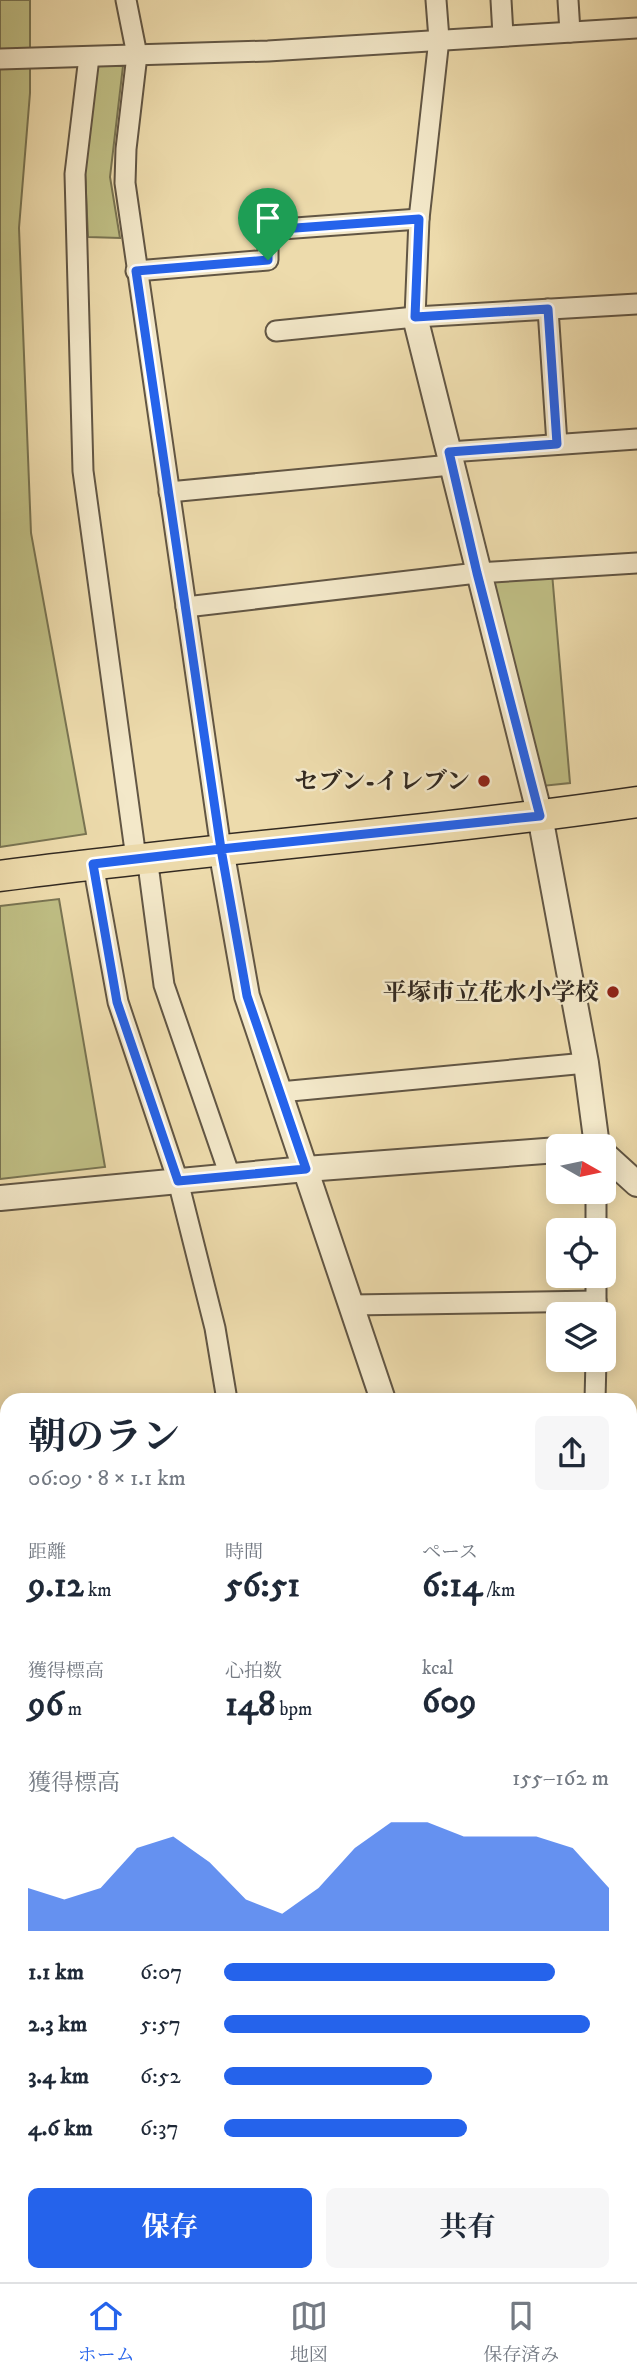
<!DOCTYPE html>
<html lang="ja">
<head>
<meta charset="utf-8">
<style>
	body { margin:0; font-family:"IM FELL DW Pica","Noto Serif JP",serif; background:#f6f6f7; color:#1f2937; height:100vh; display:flex; flex-direction:column; font-size:26px; white-space:nowrap }
	* { box-sizing:border-box; margin:0 }
	p { font-size:23px; color:#747a83 }
	.icon { flex:none; width:38px; height:38px; fill:none; stroke:currentColor; stroke-width:2; stroke-linecap:round; stroke-linejoin:round }
	.map { position:relative; flex:1; overflow:hidden }
	.drawer { position:absolute; left:0px; top:1393px; width:637px; height:889px; display:flex; flex-direction:column; background:#fff; border-radius:21px 21px 0 0; box-shadow:0 4px 18px #0003 }
	.drawer>* { flex:none }
	.needle { width:46px; rotate:99deg }
	.controls { position:absolute; left:546px; top:1134px; display:grid; gap:14px }
	.controls a { display:grid; place-items:center; width:70px; height:70px; border-radius:10px; background:#fff; box-shadow:0 4px 18px #0003; font-size:35px }
	.pin { position:absolute; display:grid; place-items:center; width:60px; height:60px; color:#fff; margin:-72px -30px; border-radius:50% 50% 50% 0; rotate:-45deg; box-shadow:0 0 7px #0007 }
	.pin .icon { rotate:45deg }
	.round { display:grid; place-items:center; flex:none; width:74px; height:74px; border-radius:10px; background:#f6f6f7 }
	.headline { display:flex; align-items:center; justify-content:space-between; height:119px; padding:0 28px }
	h1 { font-size:38px; font-weight:700; line-height:52px }
	.figures { display:grid; grid-template-columns:repeat(3,1fr); gap:10px; height:119px; padding:7px 28px }
	.figures div { display:grid; align-content:center }
	.figures b { font-size:35px; font-weight:700 }
	.figures small { font-size:19px; font-weight:400 }
	.figures p { font-size:19px }
	.chart { height:196px; padding:14px 28px }
	.chart p { display:flex; justify-content:space-between }
	.chart svg { width:100%; height:126px; margin-top:7px; fill:#2563eb; opacity:.7 }
	.primary-button { display:flex; gap:14px; margin-top:auto; padding:14px 28px }
	.primary-button a { flex:1; height:80px; border-radius:10px; background:#2563eb; color:#fff; font-size:28px; font-weight:700; line-height:80px; text-align:center }
	.primary-button a+a { background:#f6f6f7; color:#1f2937 }
	ul { padding:0 28px; list-style:none; font-size:23px }
	li { display:grid; grid-template-columns:112px 84px 1fr; align-items:center; height:52px }
	li i { height:18px; border-radius:9px; background:#2563eb }
	.menu { display:flex; justify-content:space-around; align-items:center; height:98px; border-top:2px solid #e0e1e3; background:#fff; font-size:19px; color:#747a83 }
	.menu a { display:grid; justify-items:center; gap:4px }
	.menu .active { color:#2563eb }
	.map>svg:first-child { display:block }
	.green { fill:#bfbe84; stroke:#797452; stroke-width:2 }
	.lines { fill:none; stroke-linecap:round; stroke-linejoin:round }
	.minor-casing { stroke:#625644; stroke-width:23 }
	.tertiary-casing { stroke:#625644; stroke-width:28 }
	.primary-casing { stroke:#332a21; stroke-width:33 }
	.minor { stroke:#f3e8c9; stroke-width:19 }
	.tertiary { stroke:#f3e8c9; stroke-width:24 }
	.primary { stroke:#eddbac; stroke-width:30 }
	.route-casing { stroke:#fff; stroke-width:14 }
	.route { stroke:#2563eb; stroke-width:9 }
	.poi-dot { fill:#8f2418; stroke:#f3e8c9; stroke-width:2.5 }
	.labels { text-anchor:middle; stroke-width:5; stroke-linejoin:round; paint-order:stroke }
	.poi-label { font-size:24px; font-weight:bold; fill:#332a21; stroke:#f3e8c9; text-anchor:end }
</style>
</head>
<body>
<div class="map">
<svg width="637" height="2282" viewBox="0 0 637 2282">
	<rect width="100%" height="100%" fill="#eddbac"/>
	<filter id="stains"><feTurbulence type="fractalNoise" baseFrequency=".00286" numOctaves="4"/><feColorMatrix values="0 0 0 0 .2 0 0 0 0 .09 0 0 0 0 .02 0 0 0 .5 -.17"/></filter>
	<radialGradient id="worn" r=".72"><stop offset=".6" stop-color="#630" stop-opacity="0"/><stop offset="1" stop-color="#630" stop-opacity=".3"/></radialGradient>
	<g class="green">
		<path d="M0,0H30V93L19,228L31,533L86,834L0,847Z"/>
		<path d="M97,65L123,66L110,177L120,238L88,237L85,172Z"/>
		<path d="M552,573L570,783L542,786L487,578Z"/>
		<path d="M59,899L105,1167L0,1179V906Z"/>
		<path d="M0,1671H7V2275H38L22,2277L21,2282H0Z"/>
	</g>
	<g class="lines">
		<defs>
			<g id="minor">
				<path d="M126,0L137,55L126,149L125,183L221,849"/>
				<path d="M501,0L503,35"/>
				<path d="M568,0L570,32"/>
				<path d="M89,57L75,174L83,471L136,858"/>
				<path d="M0,59L268,51L637,28"/>
				<path d="M136,271L268,260V230L419,219"/>
				<path d="M548,309L557,444"/>
				<path d="M415,317L419,219L439,39L436,0"/>
				<path d="M276,331L415,317L637,304"/>
				<path d="M449,452L637,439"/>
				<path d="M169,492L451,465"/>
				<path d="M186,607L477,573L637,563"/>
				<path d="M147,857L164,985L230,1176"/>
				<path d="M93,864L118,1002L178,1181L215,1328L227,1400"/>
				<path d="M280,1092L586,1063"/>
				<path d="M596,1230V1192"/>
				<path d="M352,1305L596,1301"/>
				<path d="M596,1314V1276"/>
				<path d="M595,1400L596,1360"/>
				<path d="M630,1807L637,1809"/>
				<path d="M630,2186L637,2161"/>
				<path d="M438,2275L468,2282"/>
				<path d="M100,2279L218,2282"/>
				<path d="M286,2282V2275"/>
				<path d="M603,2282L605,2275"/>
			</g>
			<g id="tertiary">
				<path d="M415,317L540,816L586,1063L597,1146"/>
				<path d="M221,849L247,996L383,1400"/>
				<path d="M604,1154L637,1184"/>
				<path d="M0,1198L306,1169L558,1150"/>
				<path d="M0,1644H7"/>
				<path d="M630,1652H637"/>
				<path d="M0,1958L7,1960"/>
				<path d="M630,2092L637,2093"/>
			</g>
			<path id="primary" d="M0,876C212,848 426,833 637,802"/>
		</defs>
		<use href="#minor" class="minor-casing"/>
		<use href="#tertiary" class="tertiary-casing"/>
		<use href="#primary" class="primary-casing"/>
		<use href="#minor" class="minor"/>
		<use href="#tertiary" class="tertiary"/>
		<use href="#primary" class="primary"/>
	</g>
	<g class="lines">
		<defs>
			<path id="route" d="M268,260L136,271L221,849L93,864L117,1002L178,1181L306,1169L247,996L221,849L540,816L477,573L449,452L557,444L548,309L415,317L419,219L268,230V260"/>
		</defs>
		<use href="#route" class="route-casing"/>
		<use href="#route" class="route"/>
	</g>
	<g class="poi-dot">
		<circle cx="484" cy="781" r="7"/>
		<circle cx="613" cy="992" r="7"/>
	</g>
	<g class="labels">
		<g class="poi-label">
			<text x="470" y="789">セブン-イレブン</text>
			<text x="599" y="1000">平塚市立花水小学校</text>
		</g>
	</g>
	<rect width="100%" height="100%" filter="url(#stains)"/>
	<rect width="100%" height="100%" fill="url(#worn)"/>
</svg>
<div class="controls">
<a><svg class="needle" viewBox="-14 -14 28 28"><path d="M0-13l5 13h-10z" fill="#e53935"/><path d="M0 13l5-13h-10z" fill="#747a83"/></svg></a>
<a><svg class="icon" aria-label="locate" viewBox="0 0 24 24"><circle cx="12" cy="12" r="6"/><path d="M12 2v4M12 18v4M2 12h4M18 12h4"/></svg></a>
<a><svg class="icon" aria-label="layers" viewBox="0 0 24 24"><path d="M12 4l9 5-9 5-9-5zM3 14l9 5 9-5"/></svg></a>
</div>
<div class="pin" style="left:268px;top:260px;background:#1e9e55"><svg class="icon" aria-label="arrive" viewBox="0 0 24 24"><path d="M6 21V4h12l-3 4 3 4H6"/></svg></div>
<section class="drawer">
<div class="headline"><div><h1>朝のラン</h1><p>06:09 · 8 × 1.1 km</p></div><a class="round"><svg class="icon" aria-label="share" viewBox="0 0 24 24"><path d="M12 15V3M7 8l5-5 5 5M5 13v7h14v-7"/></svg></a></div>
<div class="figures">
<div><p>距離</p><b>9.12<small> km</small></b></div>
<div><p>時間</p><b>56:51</b></div>
<div><p>ペース</p><b>6:14<small> /km</small></b></div>
</div>
<div class="figures">
<div><p>獲得標高</p><b>96<small> m</small></b></div>
<div><p>心拍数</p><b>148<small> bpm</small></b></div>
<div><p>kcal</p><b>609</b></div>
</div>
<div class="chart"><p><span>獲得標高</span>155–162 m</p>
<svg viewBox="0 0 160 44" preserveAspectRatio="none"><path d="M0 44V29L10 33L20 29L30 15L40 11L50 20L60 33L70 38L80 29L90 15L100 6L110 6L120 11L130 11L140 11L150 15L160 29V44z"/></svg>
</div>
<ul>
<li><b>1.1 km</b>6:07<i style="width:86%"></i></li>
<li><b>2.3 km</b>5:57<i style="width:95%"></i></li>
<li><b>3.4 km</b>6:52<i style="width:54%"></i></li>
<li><b>4.6 km</b>6:37<i style="width:63%"></i></li>
</ul>
<div class="primary-button"><a>保存</a><a>共有</a></div>
</section>
</div>
<nav class="menu">
<a class="active"><svg class="icon" aria-label="home" viewBox="0 0 24 24"><path d="M3 11l9-7 9 7M6 9v11h12V9"/></svg>ホーム</a>
<a><svg class="icon" aria-label="map" viewBox="0 0 24 24"><path d="M3 6l6-2 6 2 6-2v14l-6 2-6-2-6 2zM9 4v14M15 6v14"/></svg>地図</a>
<a><svg class="icon" aria-label="saved" viewBox="0 0 24 24"><path d="M7 4h10v16l-5-4-5 4z"/></svg>保存済み</a>
</nav>
</body>
</html>
